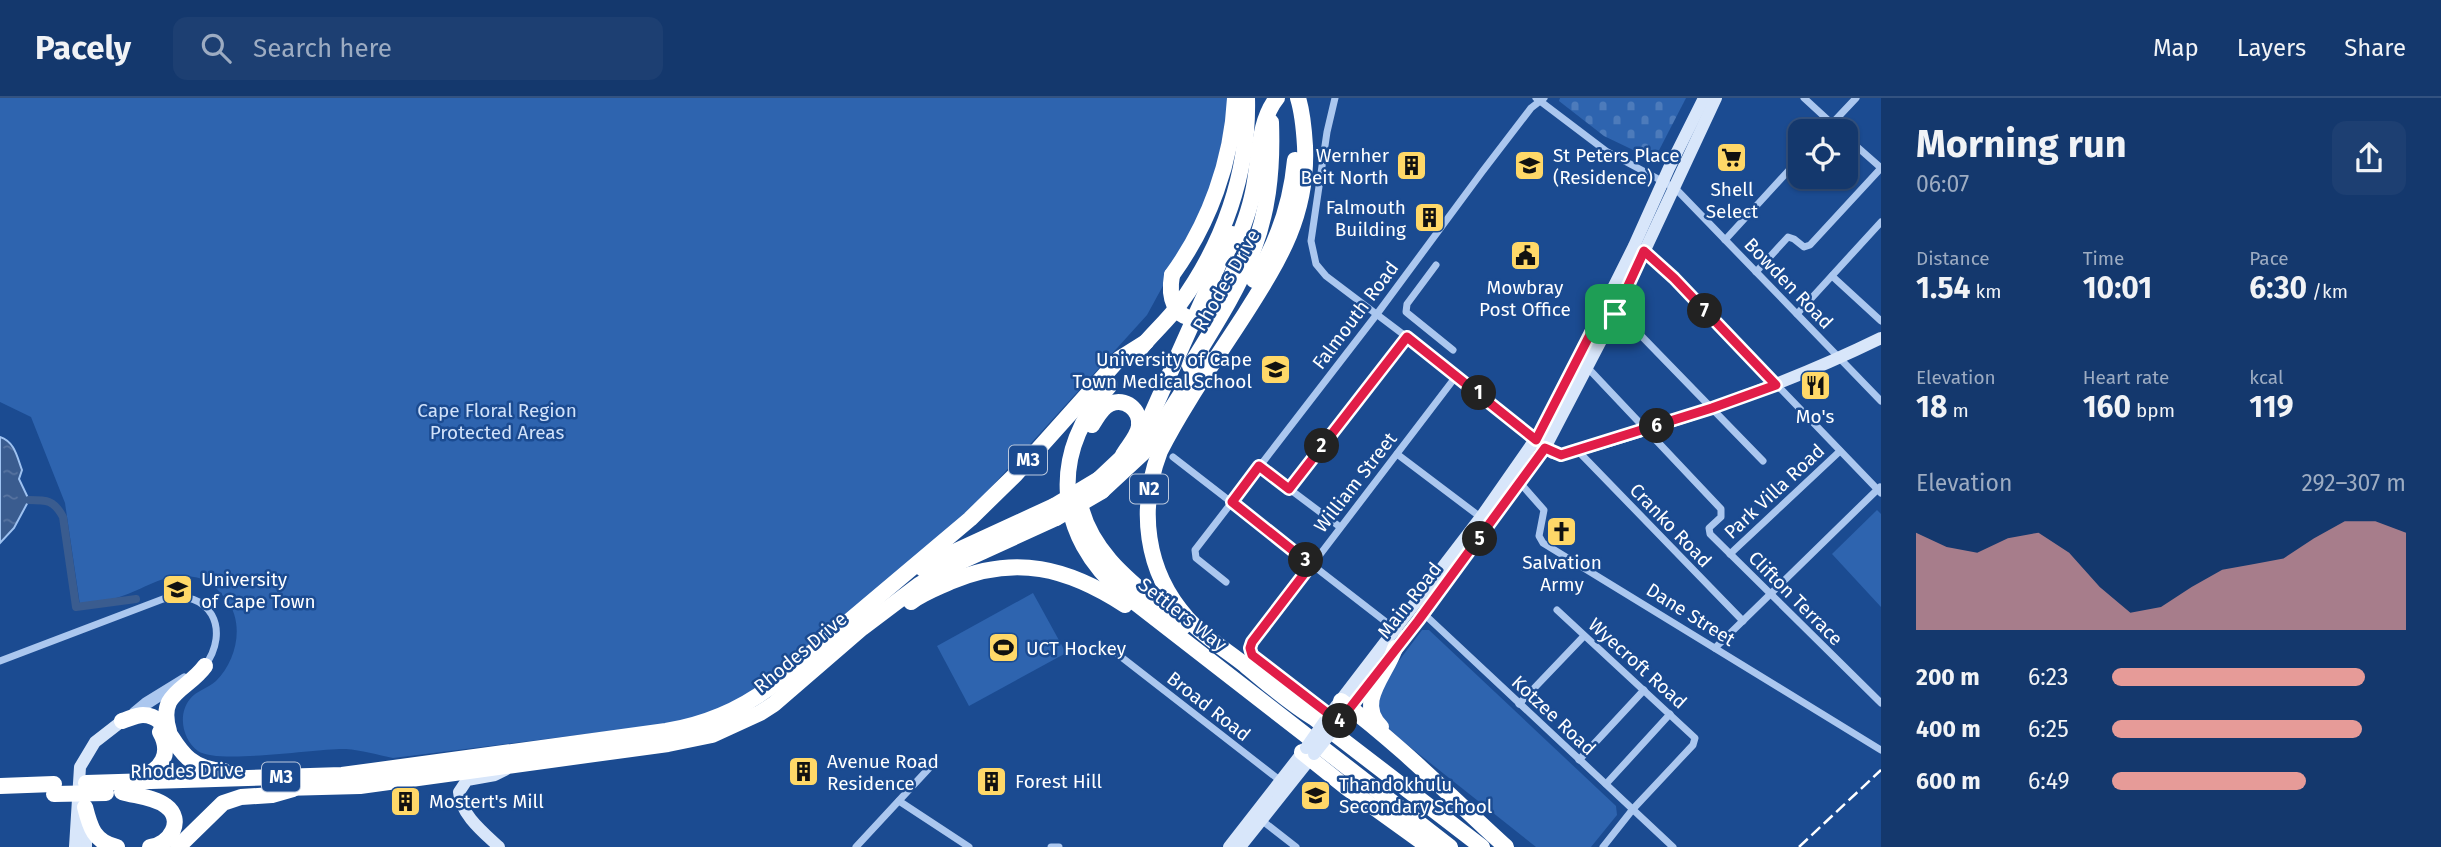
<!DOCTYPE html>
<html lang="en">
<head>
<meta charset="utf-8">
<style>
	body { margin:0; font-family:"Fira Sans",sans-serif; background:#1d3f72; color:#f1f3f6; height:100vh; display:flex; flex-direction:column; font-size:26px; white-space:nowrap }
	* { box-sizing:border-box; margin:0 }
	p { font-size:23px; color:#9dacc2 }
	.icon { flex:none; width:38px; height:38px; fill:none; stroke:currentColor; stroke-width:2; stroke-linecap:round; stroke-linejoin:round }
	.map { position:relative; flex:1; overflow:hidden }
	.details { display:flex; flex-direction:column; background:#14386d; width:560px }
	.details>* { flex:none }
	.fabs { position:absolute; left:1788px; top:21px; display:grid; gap:14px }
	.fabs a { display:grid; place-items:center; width:70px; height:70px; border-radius:14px; background:#14386d; box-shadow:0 2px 5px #0004,0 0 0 2px #335280; font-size:35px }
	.pin { position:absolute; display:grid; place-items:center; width:60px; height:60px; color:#fff; margin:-30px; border-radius:14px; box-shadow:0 4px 10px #0006 }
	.km { position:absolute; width:35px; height:35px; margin:-18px; border-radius:50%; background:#222; color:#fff; font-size:19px; line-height:35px; text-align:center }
	.round { display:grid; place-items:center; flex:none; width:74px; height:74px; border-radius:14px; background:#1d3f72 }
	.summary { display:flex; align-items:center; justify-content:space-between; height:119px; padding:0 35px }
	h1 { font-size:38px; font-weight:700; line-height:52px }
	.metrics { display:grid; grid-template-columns:repeat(3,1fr); gap:10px; height:119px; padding:7px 35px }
	.metrics div { display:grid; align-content:center }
	.metrics b { font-size:30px; font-weight:700 }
	.metrics small { font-size:19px; font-weight:400 }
	.metrics p { font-size:19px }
	.chart { height:196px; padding:14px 35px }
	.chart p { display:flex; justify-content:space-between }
	.chart svg { width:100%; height:126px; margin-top:7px; fill:#e69b98; opacity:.7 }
	ul { padding:0 35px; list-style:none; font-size:23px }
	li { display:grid; grid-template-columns:112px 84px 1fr; align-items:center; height:52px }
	li i { height:18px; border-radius:9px; background:#e69b98 }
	header { display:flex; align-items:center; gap:42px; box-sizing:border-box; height:98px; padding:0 35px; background:#14386d; border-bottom:2px solid #335280 }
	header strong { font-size:33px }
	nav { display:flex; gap:38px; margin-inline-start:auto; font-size:24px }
	.search { width:490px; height:63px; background:#1d3f72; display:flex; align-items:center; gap:18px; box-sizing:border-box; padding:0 24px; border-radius:14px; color:#9dacc2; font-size:26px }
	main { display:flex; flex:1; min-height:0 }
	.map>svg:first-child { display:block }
	.green { fill:#2e64af }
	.cemetery { fill:url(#cemetery-stones) }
	.water { fill:url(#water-ripples); stroke:#9ec2f1; stroke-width:2 }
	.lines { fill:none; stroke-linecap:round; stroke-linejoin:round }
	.canal { stroke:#3a5c8f; stroke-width:8 }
	.street { stroke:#abc7ef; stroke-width:7 }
	.secondary { stroke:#d8e6fa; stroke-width:12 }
	.highway { stroke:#fff; stroke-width:16 }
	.rail { stroke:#fff; stroke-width:2.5; stroke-dasharray:12 5; stroke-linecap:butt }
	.secondary-bridge { stroke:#d8e6fa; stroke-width:12 }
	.highway-bridge { stroke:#fff; stroke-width:16 }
	.route-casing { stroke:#fff; stroke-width:14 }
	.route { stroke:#e11d48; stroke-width:9 }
	.labels { text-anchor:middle; stroke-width:5; stroke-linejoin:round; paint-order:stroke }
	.shield { fill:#1b4b91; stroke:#bbc9de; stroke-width:2 }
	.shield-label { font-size:18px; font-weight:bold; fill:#fff }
	.poi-label { font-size:19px; fill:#fff; stroke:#1b4b91; text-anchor:start }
	.street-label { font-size:19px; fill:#fff; stroke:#1b4b91 }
	.park-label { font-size:19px; fill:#d1e2fa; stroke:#1b4b91 }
</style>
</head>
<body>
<header>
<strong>Pacely</strong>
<div class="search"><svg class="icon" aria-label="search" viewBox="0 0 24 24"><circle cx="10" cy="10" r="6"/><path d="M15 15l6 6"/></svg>Search here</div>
<nav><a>Map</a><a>Layers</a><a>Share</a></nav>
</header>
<main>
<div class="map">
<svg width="1881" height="749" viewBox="0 0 1881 749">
	<defs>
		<pattern id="cemetery-stones" width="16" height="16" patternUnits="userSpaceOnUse" patternTransform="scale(1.75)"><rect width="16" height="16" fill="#2e64af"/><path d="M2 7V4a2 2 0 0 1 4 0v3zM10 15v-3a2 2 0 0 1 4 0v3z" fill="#4d7bbb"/></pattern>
		<pattern id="water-ripples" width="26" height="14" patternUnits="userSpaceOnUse" patternTransform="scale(1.75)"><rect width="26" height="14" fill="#3a5c8f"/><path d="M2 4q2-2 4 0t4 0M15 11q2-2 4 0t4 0" fill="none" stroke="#5874a0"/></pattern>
	</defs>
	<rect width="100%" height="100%" fill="#1b4b91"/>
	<g class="green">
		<path d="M0,0H1230V4L1218,61L1205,111L1147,217L967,416L765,585L727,608L682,624L393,660C378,657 361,652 346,651C317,650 218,667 198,653C183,642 177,617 190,601C196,593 208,590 216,583C237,562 245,525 226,501C213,486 207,480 187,478C161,476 140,494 116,500C104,503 92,505 80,507L65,405L31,319L0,304Z"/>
		<path d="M1877,412L1881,416V509L1832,456Z"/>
		<path d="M1033,495L1066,555L969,608L937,548Z"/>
		<path d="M1422,532H1429L1616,708L1617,717L1591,749H1536L1400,641L1380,622L1375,609L1389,576Z"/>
	</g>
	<path class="cemetery" d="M1560,0H1686L1654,62L1604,38L1559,3Z"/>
	<path class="water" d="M0,339C15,344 17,359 22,372L19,381L29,402L14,430L0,445Z"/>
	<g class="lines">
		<path class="canal" d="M29,402C47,402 54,402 63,419L76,509L136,501"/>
		<g class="street">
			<path d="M1335,0L1327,34L1311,143L1316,166L1326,178L1457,277L1536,342"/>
			<path d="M1536,0L1606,53L1675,90L1881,303"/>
			<path d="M1804,0L1840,33"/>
			<path d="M1825,33L1856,0"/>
			<path d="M1846,39L1881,70"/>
			<path d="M1725,142L1801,59"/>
			<path d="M1644,153L1674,180L1881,395"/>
			<path d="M1436,167L1407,206L1406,214L1453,252"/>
			<path d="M1756,174L1788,139L1794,141L1804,149L1810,147L1881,70"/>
			<path d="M1832,178L1881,223"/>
			<path d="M1601,215L1621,217L1763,363"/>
			<path d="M1797,216L1881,124"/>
			<path d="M1586,268L1721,411V419L1709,430L1710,436L1881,605"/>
			<path d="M1578,353L1743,523"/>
			<path d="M1397,356L1483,421"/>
			<path d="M1173,359L1404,538"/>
			<path d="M1259,368L1340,429"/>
			<path d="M1521,386L1544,412L1539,438L1543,445L1881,652"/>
			<path d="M1289,391L1407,239"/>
			<path d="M1730,456L1840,353"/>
			<path d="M1226,484L1196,460L1195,452L1377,216L1482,74L1531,10L1544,0"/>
			<path d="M1557,512L1695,640L1693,647L1633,711L1603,749"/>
			<path d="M1423,515L1673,749"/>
			<path d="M1715,550L1880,389"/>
			<path d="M1111,551L1282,684"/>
			<path d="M0,563L163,501C210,489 232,532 204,569"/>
			<path d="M1519,606L1584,538"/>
			<path d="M133,613L145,603L184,579"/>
			<path d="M138,614L169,594"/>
			<path d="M1331,618L1252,557L1250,554L1251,547L1457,277"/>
			<path d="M1579,662L1644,592"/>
			<path d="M1606,686L1670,616"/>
			<path d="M899,703L969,749"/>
			<path d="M1260,721L1296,749"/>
			<path d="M856,749L932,667"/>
			<path d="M1051,749H1059"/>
		</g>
		<g class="secondary">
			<path d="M1539,345L1553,355L1561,357C1671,326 1779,290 1881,240"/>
			<path d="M1327,620L1481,419L1543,330L1634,148L1669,70L1704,0"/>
			<path d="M1337,627L1418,523L1545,350L1617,212L1716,0"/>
			<path d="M86,720V749"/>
			<path d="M75,749L80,669L95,644L122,623"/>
			<path d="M499,749C484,735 460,716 459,694L467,682L495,677L505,672"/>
			<path d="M1229,749L1306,650"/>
			<path d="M1240,749L1314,656"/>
		</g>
		<g class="highway">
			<path d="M1298,0C1303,16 1304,31 1305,48C1308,116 1280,161 1245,216C1216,261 1184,306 1160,353C1138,410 1145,473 1187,520C1203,538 1226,552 1245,567C1268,586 1288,604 1314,620L1482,749"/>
			<path d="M1234,151C1242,132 1249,114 1253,94C1260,64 1257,24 1277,0"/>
			<path d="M1172,177C1209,126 1232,63 1235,0"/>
			<path d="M1254,182C1277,146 1291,105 1295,62"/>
			<path d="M1227,189L1246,142"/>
			<path d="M1140,251C1152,236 1167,223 1179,207C1223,147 1249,75 1247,0"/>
			<path d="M1190,268C1245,179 1275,133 1271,24"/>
			<path d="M1110,287C1049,354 1054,437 1124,496L1450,749"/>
			<path d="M1092,327C1097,320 1101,310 1110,306C1125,299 1141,312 1139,328C1138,338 1128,348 1123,357"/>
			<path d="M1099,381L1133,349L1145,331L1232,136"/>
			<path d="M1102,393L1143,355L1204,260"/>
			<path d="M1079,400C1088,458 1142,492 1184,528"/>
			<path d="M923,471L954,454L1054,408"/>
			<path d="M911,504C923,495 937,490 950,484C1015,456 1068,470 1125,507"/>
			<path d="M1341,603C1400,647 1452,700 1506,749"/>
			<path d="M122,623C129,621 136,617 143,617C176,617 168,671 224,673"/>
			<path d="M1381,629C1355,604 1387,576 1395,550"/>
			<path d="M169,633C157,594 187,593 205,568"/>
			<path d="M1302,654L1347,690L1429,749"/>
			<path d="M139,679C162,673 172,655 160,634"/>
			<path d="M86,685L342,677L666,633C708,626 745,610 778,583L970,421L1016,376L1119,261L1146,244"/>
			<path d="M0,688L54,686"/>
			<path d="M283,690L360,688L668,646L712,637L760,615L774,606L862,530L919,487L951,468L1056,420"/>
			<path d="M122,694C135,698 155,699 166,708C185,722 170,747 150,749"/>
			<path d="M85,709C90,729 94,744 117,749"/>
			<path d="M178,749L223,705L241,699L272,697L293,691"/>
		</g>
		<path class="rail" d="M1799,749L1881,672"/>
		<g class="secondary-bridge">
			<path d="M1306,650L1327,620"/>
			<path d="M1314,656L1337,627"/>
		</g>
		<g class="highway-bridge">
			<path d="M1172,177C1163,228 1209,236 1227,189"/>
			<path d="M1054,408L1099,381"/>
			<path d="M1056,420L1102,393"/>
			<path d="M54,696L106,695"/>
		</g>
	</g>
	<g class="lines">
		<defs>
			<path id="route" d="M1644,153L1674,180L1776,287L1712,310L1561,357L1545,350L1418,523L1339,624L1252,557L1250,550L1252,544L1311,467L1232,404L1259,368L1289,391L1407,239L1536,342L1601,215L1615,216Z"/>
		</defs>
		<use href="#route" class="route-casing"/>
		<use href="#route" class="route"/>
	</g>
	<defs>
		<symbol id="supermarket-square" viewBox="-11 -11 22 22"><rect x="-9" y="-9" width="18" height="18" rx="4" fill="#ffd868" stroke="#1b4b91"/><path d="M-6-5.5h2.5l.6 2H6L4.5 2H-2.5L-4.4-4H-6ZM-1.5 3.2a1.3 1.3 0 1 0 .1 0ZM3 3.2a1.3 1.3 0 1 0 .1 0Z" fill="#111"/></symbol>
		<symbol id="building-square" viewBox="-11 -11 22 22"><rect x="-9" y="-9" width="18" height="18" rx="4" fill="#ffd868" stroke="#1b4b91"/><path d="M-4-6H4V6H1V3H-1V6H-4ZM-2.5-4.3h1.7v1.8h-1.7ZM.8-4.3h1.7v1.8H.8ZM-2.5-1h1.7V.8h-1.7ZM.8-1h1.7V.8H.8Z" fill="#111"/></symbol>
		<symbol id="university-square" viewBox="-11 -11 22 22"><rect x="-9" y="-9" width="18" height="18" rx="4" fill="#ffd868" stroke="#1b4b91"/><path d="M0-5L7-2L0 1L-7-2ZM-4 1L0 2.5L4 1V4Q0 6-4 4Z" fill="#111"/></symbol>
		<symbol id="civic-square" viewBox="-11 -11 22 22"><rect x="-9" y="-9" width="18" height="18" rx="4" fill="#ffd868" stroke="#1b4b91"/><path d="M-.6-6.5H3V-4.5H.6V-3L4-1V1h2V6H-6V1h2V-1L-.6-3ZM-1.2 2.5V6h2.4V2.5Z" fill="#111"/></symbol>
		<symbol id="restaurant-square" viewBox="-11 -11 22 22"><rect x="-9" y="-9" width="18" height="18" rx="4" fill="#ffd868" stroke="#1b4b91"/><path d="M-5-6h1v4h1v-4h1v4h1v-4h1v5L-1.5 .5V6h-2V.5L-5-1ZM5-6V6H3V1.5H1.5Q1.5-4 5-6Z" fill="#111"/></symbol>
		<symbol id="church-square" viewBox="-11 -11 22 22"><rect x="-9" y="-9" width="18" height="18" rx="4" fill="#ffd868" stroke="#1b4b91"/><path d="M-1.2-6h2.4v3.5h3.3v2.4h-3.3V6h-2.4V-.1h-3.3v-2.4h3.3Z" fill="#111"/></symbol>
		<symbol id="stadium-square" viewBox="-11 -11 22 22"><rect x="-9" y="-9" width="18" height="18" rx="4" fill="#ffd868" stroke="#1b4b91"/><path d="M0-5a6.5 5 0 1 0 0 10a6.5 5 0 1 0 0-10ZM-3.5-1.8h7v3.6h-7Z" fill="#111"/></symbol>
		<symbol id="school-square" viewBox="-11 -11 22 22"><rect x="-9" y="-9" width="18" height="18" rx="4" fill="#ffd868" stroke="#1b4b91"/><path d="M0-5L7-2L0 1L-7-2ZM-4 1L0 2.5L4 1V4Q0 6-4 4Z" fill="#111"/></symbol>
	</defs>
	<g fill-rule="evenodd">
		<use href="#supermarket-square" x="1714" y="42" width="35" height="35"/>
		<use href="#building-square" x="1394" y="50" width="35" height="35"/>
		<use href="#university-square" x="1512" y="50" width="35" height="35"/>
		<use href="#building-square" x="1412" y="102" width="35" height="35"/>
		<use href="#civic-square" x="1508" y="140" width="35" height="35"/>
		<use href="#university-square" x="1258" y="254" width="35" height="35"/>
		<use href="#restaurant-square" x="1798" y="270" width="35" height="35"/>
		<use href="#church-square" x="1544" y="416" width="35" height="35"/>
		<use href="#university-square" x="160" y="474" width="35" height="35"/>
		<use href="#stadium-square" x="986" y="532" width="35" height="35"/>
		<use href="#building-square" x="786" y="656" width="35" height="35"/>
		<use href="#building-square" x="974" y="666" width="35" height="35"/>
		<use href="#school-square" x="1298" y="680" width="35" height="35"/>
		<use href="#building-square" x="388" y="686" width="35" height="35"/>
	</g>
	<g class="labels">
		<g class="shield">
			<rect x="1009" y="347.5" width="38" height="29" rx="5"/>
			<rect x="1130" y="376.5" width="38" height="29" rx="5"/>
			<rect x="262" y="664.5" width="38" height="29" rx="5"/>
		</g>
		<g class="shield-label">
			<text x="1028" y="368">M3</text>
			<text x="1149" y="397">N2</text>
			<text x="281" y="685">M3</text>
		</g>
		<g class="poi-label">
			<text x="1389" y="64" text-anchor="end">Wernher<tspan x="1389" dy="22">Beit North</tspan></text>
			<text x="1553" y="64">St Peters Place<tspan x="1553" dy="22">(Residence)</tspan></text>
			<text x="1732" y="98" text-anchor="middle">Shell<tspan x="1732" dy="22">Select</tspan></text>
			<text x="1406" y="116" text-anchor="end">Falmouth<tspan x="1406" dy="22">Building</tspan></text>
			<text x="1525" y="196" text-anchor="middle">Mowbray<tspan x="1525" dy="22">Post Office</tspan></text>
			<text x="1252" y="268" text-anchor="end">University of Cape<tspan x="1252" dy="22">Town Medical School</tspan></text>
			<text x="1815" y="325" text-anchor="middle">Mo's</text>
			<text x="1562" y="471" text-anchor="middle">Salvation<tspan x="1562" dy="22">Army</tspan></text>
			<text x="201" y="488">University<tspan x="201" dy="22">of Cape Town</tspan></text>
			<text x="1026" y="557">UCT Hockey</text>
			<text x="827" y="670">Avenue Road<tspan x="827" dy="22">Residence</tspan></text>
			<text x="1015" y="690">Forest Hill</text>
			<text x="1339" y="693">Thandokhulu<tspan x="1339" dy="22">Secondary School</tspan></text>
			<text x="429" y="710">Mostert's Mill</text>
		</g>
		<g class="street-label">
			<text transform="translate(1226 182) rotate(-60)" y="7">Rhodes Drive</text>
			<text transform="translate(1789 185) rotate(46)" y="7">Bowden Road</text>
			<text transform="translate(1355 217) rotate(-53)" y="7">Falmouth Road</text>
			<text transform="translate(1355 384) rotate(-52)" y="7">William Street</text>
			<text transform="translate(1774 393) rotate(-43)" y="7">Park Villa Road</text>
			<text transform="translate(1671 427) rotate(46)" y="7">Cranko Road</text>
			<text transform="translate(1796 500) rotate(45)" y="7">Clifton Terrace</text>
			<text transform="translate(1409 502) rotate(-52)" y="7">Main Road</text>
			<text transform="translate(1183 516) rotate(38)" y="7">Settlers Way</text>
			<text transform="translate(1691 516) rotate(32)" y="7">Dane Street</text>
			<text transform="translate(800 554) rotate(-40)" y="7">Rhodes Drive</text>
			<text transform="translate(1638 565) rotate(42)" y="7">Wyecroft Road</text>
			<text transform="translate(1209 608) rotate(38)" y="7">Broad Road</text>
			<text transform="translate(1554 617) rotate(43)" y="7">Kotzee Road</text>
			<text transform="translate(187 672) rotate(-1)" y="7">Rhodes Drive</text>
		</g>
		<g class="park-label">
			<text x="497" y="319">Cape Floral Region<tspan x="497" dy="22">Protected Areas</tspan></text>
		</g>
	</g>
</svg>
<div class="fabs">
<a><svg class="icon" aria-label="locate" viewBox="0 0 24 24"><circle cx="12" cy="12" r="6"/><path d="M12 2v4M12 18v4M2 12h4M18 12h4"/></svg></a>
</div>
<div class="pin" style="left:1615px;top:216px;background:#1e9e55"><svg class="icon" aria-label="arrive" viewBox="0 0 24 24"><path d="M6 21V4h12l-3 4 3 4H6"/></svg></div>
<b class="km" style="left:1479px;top:295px">1</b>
<b class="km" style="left:1322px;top:348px">2</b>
<b class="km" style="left:1306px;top:462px">3</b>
<b class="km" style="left:1340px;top:623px">4</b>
<b class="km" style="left:1480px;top:441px">5</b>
<b class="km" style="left:1657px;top:328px">6</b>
<b class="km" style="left:1705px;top:213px">7</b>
</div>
<section class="details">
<div class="summary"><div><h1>Morning run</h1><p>06:07</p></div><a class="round"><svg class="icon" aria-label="share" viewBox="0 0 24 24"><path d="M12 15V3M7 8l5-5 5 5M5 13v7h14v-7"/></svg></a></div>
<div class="metrics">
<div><p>Distance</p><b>1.54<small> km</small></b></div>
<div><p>Time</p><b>10:01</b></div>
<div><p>Pace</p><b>6:30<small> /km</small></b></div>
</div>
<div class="metrics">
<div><p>Elevation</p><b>18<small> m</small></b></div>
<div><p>Heart rate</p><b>160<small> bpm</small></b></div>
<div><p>kcal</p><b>119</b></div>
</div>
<div class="chart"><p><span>Elevation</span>292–307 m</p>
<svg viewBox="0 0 160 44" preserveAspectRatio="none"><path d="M0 44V10L10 15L20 17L30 12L40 10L50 17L60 29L70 38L80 36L90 29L100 23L110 21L120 19L130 12L140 6L150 6L160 10V44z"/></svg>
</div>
<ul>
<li><b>200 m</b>6:23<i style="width:86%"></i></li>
<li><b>400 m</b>6:25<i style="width:85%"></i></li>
<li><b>600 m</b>6:49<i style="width:66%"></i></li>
</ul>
</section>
</main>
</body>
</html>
